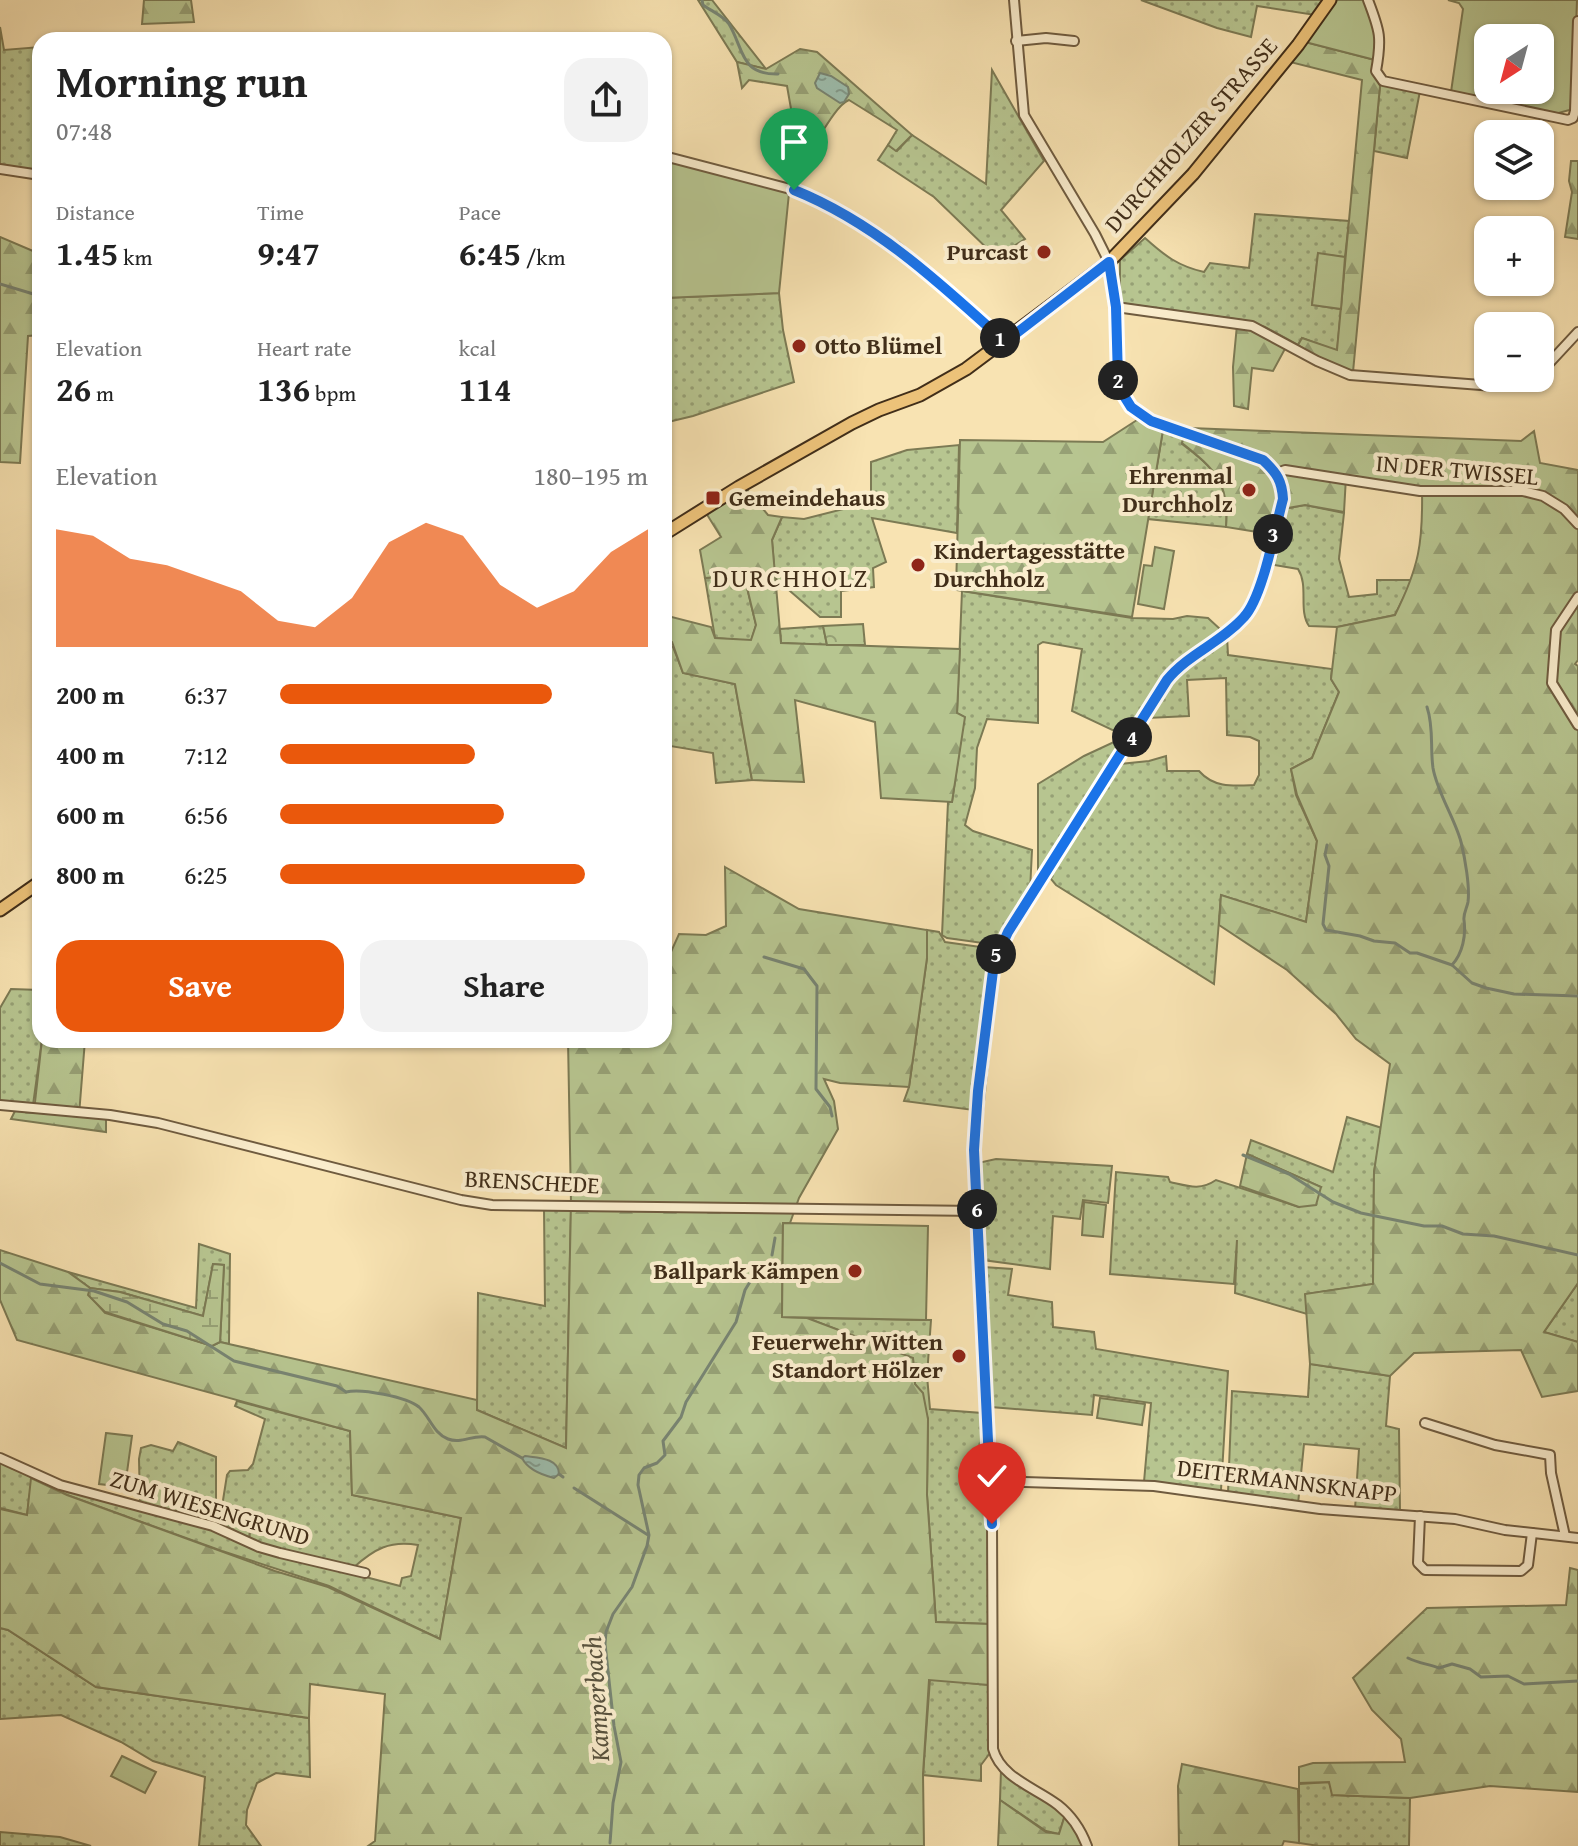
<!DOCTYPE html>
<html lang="en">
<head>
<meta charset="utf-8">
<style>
	body { margin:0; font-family:"Gentium Book Plus",serif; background:#f2f2f2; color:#222; height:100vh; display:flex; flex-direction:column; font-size:30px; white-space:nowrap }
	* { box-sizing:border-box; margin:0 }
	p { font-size:26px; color:#767676 }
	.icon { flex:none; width:44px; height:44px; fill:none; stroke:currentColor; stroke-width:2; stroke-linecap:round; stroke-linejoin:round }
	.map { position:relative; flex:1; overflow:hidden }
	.details { position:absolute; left:32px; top:32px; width:640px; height:1016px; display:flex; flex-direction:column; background:#fff; border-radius:24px; box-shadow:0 2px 6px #0004 }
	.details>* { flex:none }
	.needle { width:52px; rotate:216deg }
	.tools { position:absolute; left:1474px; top:24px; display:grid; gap:16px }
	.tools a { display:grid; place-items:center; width:80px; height:80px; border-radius:16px; background:#fff; box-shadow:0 2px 6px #0004; font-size:40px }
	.pin { position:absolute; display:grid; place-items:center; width:68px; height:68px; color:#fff; margin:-82px -34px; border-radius:50% 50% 50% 0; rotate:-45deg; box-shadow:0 0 8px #0007 }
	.pin .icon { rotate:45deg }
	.km { position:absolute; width:40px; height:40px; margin:-20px; border-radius:50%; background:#222; color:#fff; font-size:22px; line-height:40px; text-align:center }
	.round { display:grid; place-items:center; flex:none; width:84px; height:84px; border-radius:24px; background:#f2f2f2 }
	.headline { display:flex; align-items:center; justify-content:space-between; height:136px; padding:0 24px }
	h1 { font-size:44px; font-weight:800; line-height:60px }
	.metrics { display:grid; grid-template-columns:repeat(3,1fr); gap:12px; height:136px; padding:8px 24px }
	.metrics div { display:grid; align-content:center }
	.metrics b { font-size:34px; font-weight:800 }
	.metrics small { font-size:22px; font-weight:400 }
	.metrics p { font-size:22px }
	.chart { height:224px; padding:16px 24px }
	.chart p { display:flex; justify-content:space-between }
	.chart svg { width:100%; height:144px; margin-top:8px; fill:#ea580c; opacity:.7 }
	.cta { display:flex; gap:16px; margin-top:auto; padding:16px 24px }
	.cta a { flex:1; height:92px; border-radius:24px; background:#ea580c; color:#fff; font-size:32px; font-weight:800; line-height:92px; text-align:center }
	.cta a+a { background:#f2f2f2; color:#222 }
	ul { padding:0 24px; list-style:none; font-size:26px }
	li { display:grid; grid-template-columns:128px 96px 1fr; align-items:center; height:60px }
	li i { height:20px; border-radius:10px; background:#ea580c }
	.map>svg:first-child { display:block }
	.grass { fill:url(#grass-dots); stroke:#7c7a54; stroke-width:2 }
	.forest { fill:url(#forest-firs); stroke:#7c7a54; stroke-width:2 }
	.wetland { fill:url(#wetland-marsh); stroke:#7c7a54; stroke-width:2 }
	.park { fill:url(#park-crowns); stroke:#7c7a54; stroke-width:2 }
	.garden { fill:#b7c590; stroke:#7c7a54; stroke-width:2; fill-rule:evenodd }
	.water { fill:url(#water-ripples); stroke:#788472; stroke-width:2 }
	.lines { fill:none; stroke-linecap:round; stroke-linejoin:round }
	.stream { stroke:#788472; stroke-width:3 }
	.minor-casing { stroke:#6f5b3f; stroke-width:12 }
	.major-casing { stroke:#412e19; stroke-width:15 }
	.minor { stroke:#faedcd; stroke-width:8 }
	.major { stroke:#ecc279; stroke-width:11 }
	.route-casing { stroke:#fff; stroke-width:16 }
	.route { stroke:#1a73e8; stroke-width:10 }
	.poi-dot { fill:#8f2418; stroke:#faedcd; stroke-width:3 }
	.labels { text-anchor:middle; stroke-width:8; stroke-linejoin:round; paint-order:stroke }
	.street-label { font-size:24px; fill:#412e19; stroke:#faedcd }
	.poi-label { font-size:24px; font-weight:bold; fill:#412e19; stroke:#faedcd; text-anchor:end }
	.neighbourhood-label { font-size:26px; letter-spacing:2px; fill:#412e19; stroke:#faedcd }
	.water-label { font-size:26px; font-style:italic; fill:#58523e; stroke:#faedcd }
</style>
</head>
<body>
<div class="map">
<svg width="1578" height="1846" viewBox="0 0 1578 1846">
	<defs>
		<pattern id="grass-dots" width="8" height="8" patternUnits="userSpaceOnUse" patternTransform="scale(2)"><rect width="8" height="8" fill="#b7c590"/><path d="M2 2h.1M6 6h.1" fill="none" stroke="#96a075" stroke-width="1.8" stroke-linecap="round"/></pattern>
		<pattern id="forest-firs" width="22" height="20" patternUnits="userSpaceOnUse" patternTransform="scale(2)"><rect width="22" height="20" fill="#b7c590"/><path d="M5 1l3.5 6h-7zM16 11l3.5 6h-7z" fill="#96a075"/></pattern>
		<pattern id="wetland-marsh" width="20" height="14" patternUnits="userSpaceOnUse" patternTransform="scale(2)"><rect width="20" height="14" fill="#b7c590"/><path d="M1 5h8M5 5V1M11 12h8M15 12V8" fill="none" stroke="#96a075"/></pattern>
		<pattern id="park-crowns" width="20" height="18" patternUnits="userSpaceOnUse" patternTransform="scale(2)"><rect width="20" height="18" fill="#b7c590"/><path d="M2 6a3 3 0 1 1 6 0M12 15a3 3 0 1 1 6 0" fill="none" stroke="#96a075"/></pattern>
		<pattern id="water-ripples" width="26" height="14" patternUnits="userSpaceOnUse" patternTransform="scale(2)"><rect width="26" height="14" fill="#9dbeae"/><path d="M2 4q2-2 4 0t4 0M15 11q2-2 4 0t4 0" fill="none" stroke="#829b8d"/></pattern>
	</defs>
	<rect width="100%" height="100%" fill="#f8e3b2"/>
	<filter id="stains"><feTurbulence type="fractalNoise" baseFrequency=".0025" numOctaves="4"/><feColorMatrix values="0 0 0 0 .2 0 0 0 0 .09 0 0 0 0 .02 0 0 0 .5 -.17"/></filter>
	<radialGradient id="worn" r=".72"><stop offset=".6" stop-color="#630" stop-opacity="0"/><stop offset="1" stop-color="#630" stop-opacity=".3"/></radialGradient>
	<g class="grass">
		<path d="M698,0H712L766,69L737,62Z"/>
		<path d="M1141,0H1325L1315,15L1257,6L1251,37L1217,28Z"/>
		<path d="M0,27L4,50L40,47V172L0,165Z"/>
		<path d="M992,70L1044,161L1001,210L1025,239L996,257L934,197L878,160L888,145L897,151L912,135L986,184Z"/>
		<path d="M1377,79L1420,91L1407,158L1374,151L1380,86Z"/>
		<path d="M1255,214L1349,221L1345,257L1318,254L1312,305L1341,309L1337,351L1302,338L1298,345L1265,327L1242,320L1120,303V260L1145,238C1165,256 1178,266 1204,272L1210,263L1249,268Z"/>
		<path d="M779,293L783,330L794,382L693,416L664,423V298Z"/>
		<path d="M1163,430L1184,436L1182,444C1215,469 1230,483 1226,527L1148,519Z"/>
		<path d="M959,445L957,533L872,518L886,562L873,568L874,587L841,591V617H820L775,578L772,540L782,517L804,519L871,502V462L907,450Z"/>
		<path d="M1305,505L1344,513L1339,559L1349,597L1377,594V580H1412L1395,615L1337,627L1309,626C1298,610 1309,586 1298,569L1269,564L1283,509Z"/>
		<path d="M744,575L756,625L751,641L715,638L705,578Z"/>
		<path d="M962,591L1132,618L1173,619L1187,616L1208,618L1220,629L1219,633L1192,653L1129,734L1125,736L1072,711L1082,649L1043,642L1038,645V723L987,719L977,748L975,788L965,825L973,831L1032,850L1030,891L997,945L947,938L942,935L948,802H952L964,717L957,713Z"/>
		<path d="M823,626L827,645L781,643L780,629Z"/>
		<path d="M1227,636L1228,655L1332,669L1331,679L1339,692L1312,758L1291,769L1296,795L1317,841L1306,922L1221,895L1214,984L1056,885L1051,879L1053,869L1120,764L1149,761L1166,756L1167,771H1199C1214,788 1233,786 1254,785L1259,775V741L1250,737L1227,735L1226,678L1187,680L1189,716L1148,718L1179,672Z"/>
		<path d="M664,643L673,647L683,673L735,684L752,780L716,783L713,753L664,745Z"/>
		<path d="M1116,741L1126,742L1038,877V784L1084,756Z"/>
		<path d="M927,930L939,932L945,942L995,949L988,974L973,1110L904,1101L909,1087L927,958Z"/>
		<path d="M11,989L40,990L42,1040L33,1105L0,1101V1008Z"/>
		<path d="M1347,1117L1382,1128L1374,1172L1373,1284L1306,1294L1307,1314L1235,1293L1237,1240L1234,1284L1110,1274L1116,1172L1168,1177L1170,1182C1188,1186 1200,1191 1216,1180L1299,1207L1321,1187L1247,1154L1251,1140L1333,1172Z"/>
		<path d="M996,1159L1112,1166L1108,1203L1083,1200L1080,1219L1053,1216L1050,1269L983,1260L978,1163Z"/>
		<path d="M544,1208L571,1209L566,1448L477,1410L478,1293L545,1306Z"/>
		<path d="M199,1244L230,1254L229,1344L220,1342L224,1265L213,1264L203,1316L120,1292L90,1288L68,1272L196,1308Z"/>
		<path d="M983,1267L1012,1269L1008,1295L1052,1302L1053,1327L1094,1332L1096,1349L1228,1371L1221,1490L1218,1492L1144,1482L1151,1403L1094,1395L1092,1415L991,1407Z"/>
		<path d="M1578,1283V1342L1544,1332Z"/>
		<path d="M807,1318L931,1320L927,1376L930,1409L982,1413L988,1490L989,1624L936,1622L927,1495L928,1419L915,1384L913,1359Z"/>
		<path d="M1310,1364L1390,1376L1386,1426L1399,1429L1400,1512L1355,1509L1359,1449L1304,1444L1298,1504L1228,1493L1232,1391L1308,1397Z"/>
		<path d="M237,1401L350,1431L352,1495L461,1518L440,1639L329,1586L222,1551L67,1495L32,1478L27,1515L0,1508V1460L31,1477L69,1490L214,1528L281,1555L400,1586L402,1578L411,1576L418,1545C390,1540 374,1549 353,1568L259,1545L249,1540L251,1519L221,1513L227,1475L230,1471L248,1470L253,1464L265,1419L235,1406Z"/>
		<path d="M178,1442L216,1457V1500L212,1521L140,1504L139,1459L141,1448L151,1445L173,1451Z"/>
		<path d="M0,1628L8,1630L96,1687L309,1718L310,1777L276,1773L257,1783L247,1810L246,1825L261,1846H199L205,1777L153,1761L121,1742L61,1715L0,1719Z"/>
		<path d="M930,1679L989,1685L990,1753L981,1765V1781L923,1775Z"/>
		<path d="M1001,1770L1065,1815L1059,1834L1046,1831L1000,1800Z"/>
		<path d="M1329,1782L1333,1795L1410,1798L1409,1846H1319L1299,1843V1784Z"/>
		<path d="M0,1832L60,1837L91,1846H0Z"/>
	</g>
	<g class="forest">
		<path d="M144,0H191L194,22L142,24Z"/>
		<path d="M1305,42L1375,60V73L1380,86L1353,372L1317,357L1298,345L1302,338L1337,350L1362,80L1290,62Z"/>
		<path d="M800,49L817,52L912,135L896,151L888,145L897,130L849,100C836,105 820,137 810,151L797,143L787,86L749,80L742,88L737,62L766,69Z"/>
		<path d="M1571,161H1578V239L1565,237L1572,192L1569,181Z"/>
		<path d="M0,237L40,254V335L28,336L20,463L0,462Z"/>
		<path d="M1237,325L1250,328L1286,347L1273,371L1252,368L1248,409L1234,406L1233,367Z"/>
		<path d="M1150,417L1190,428L1521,441L1534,431L1540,463L1578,470V660L1575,664L1578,666V1283L1544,1332L1578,1342V1391L1542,1397L1521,1350L1414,1353L1390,1376L1310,1364L1305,1294L1373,1284L1374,1172L1390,1064L1356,1039L1336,1014L1287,970L1219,925L1221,895L1306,922L1317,841L1297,795L1291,769L1312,758L1339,692L1331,679L1337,627L1395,615C1419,567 1423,543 1422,490L1346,477L1344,512L1305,505L1277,510L1270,534L1226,527C1230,484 1215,469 1182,443L1186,431Z"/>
		<path d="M1137,420L1163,430L1132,617L956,590L960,440L1103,442Z"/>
		<path d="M748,491L768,515L782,517L772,540L781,643L960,649L957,713L965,717L952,802L881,798L875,722L795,700L804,782L752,780L735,684L683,673L672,642L664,639V615L711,627L715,638L751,640L756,625L744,575L705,578L700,550L721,537L706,513Z"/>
		<path d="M725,867L799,909L927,930V958L909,1087L840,1083L824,1079L834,1101L838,1129L799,1198L790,1223H783L782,1317L807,1318L913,1358L915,1384L923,1393L928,1419L927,1495L936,1622L989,1624V1685L929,1680L923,1774L924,1846H368L375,1841L385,1694L310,1684L309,1718L96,1687L8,1630L0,1628V1509L27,1515L31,1478L67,1495L275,1571L328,1587L440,1639L461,1518L352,1495L350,1431L17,1340L0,1300V1250L68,1272L90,1288L89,1295L105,1313L212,1346L220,1342L477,1400V1410L566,1448L571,1203L568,1040H664V951L671,952L679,934L706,935L726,926Z"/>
		<path d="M42,1040H85L79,1115L106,1117V1132L11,1119L15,1111H34Z"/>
		<path d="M1247,1154L1321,1187L1316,1205L1299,1207L1240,1186Z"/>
		<path d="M221,1513L251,1519L249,1539L218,1526Z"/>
		<path d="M1570,1568L1578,1570V1792L1490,1786L1410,1798L1332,1795L1329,1782L1299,1783V1767L1313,1763L1405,1762L1401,1739L1372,1710L1353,1678L1427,1608L1566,1605Z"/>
		<path d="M1182,1764L1298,1789L1299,1843L1284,1841L1282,1846H1179L1178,1786Z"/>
		<path d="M1000,1800L1046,1832L1059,1834L1065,1815L1084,1846H998Z"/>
	</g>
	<path class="wetland" d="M213,1264L224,1265L220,1342L212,1346L105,1312L88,1295L90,1288L120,1292L203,1316Z"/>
	<path class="park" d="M863,624L865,645H827L823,626Z"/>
	<g class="garden">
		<path d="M1337,0H1366L1377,31L1375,60L1305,42Z"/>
		<path d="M1448,0H1577L1573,109L1555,114L1451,92L1463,9L1459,3ZM1488,38H1540V90H1488Z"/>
		<path d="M664,159L789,193L779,293L664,298Z"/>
		<path d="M1318,253L1345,257L1341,309L1312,305Z"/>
		<path d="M1155,547L1174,551L1164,609L1138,604L1144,565L1152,566Z"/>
		<path d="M1084,1202L1106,1205L1103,1237L1082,1235Z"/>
		<path d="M783,1223L928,1226L926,1320L782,1317Z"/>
		<path d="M1100,1398L1145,1404L1142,1425L1097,1418Z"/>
		<path d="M106,1433L132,1436L125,1487L99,1484Z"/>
		<path d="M122,1756L156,1772L145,1793L111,1776Z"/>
	</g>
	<g class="water">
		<path d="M820,73L831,76L848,87L849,94L844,102L840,103L817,88L815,83Z"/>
		<path d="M525,1456C538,1458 559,1458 559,1474L554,1478C542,1475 528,1470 522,1458Z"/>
	</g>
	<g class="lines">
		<g class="stream">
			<path d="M702,0L703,5C711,11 724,16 729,24C744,49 740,75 778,74"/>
			<path d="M0,284L40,296"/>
			<path d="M1427,707C1434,728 1430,747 1433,768C1437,792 1455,819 1461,842C1465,858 1470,887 1468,902C1467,908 1463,914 1464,920C1466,935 1463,953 1452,965"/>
			<path d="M1327,845L1325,855L1329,866L1323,924L1326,930L1360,936L1374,941L1395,943L1410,953H1417L1452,965L1472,983L1486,988L1514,994L1578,996"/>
			<path d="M764,957L804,969L817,986L816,1089L830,1107L832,1116"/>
			<path d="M1243,1155L1289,1174L1333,1202L1361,1213L1424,1226H1442L1463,1234L1494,1236L1578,1255"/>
			<path d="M772,1255L775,1238"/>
			<path d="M0,1263L40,1284L94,1291L127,1302L163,1324L187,1331L234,1361L337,1386L346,1392C361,1388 407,1397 419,1407C430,1417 433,1433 448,1439C461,1444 472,1435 485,1437L522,1458"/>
			<path d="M559,1474L563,1477"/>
			<path d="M574,1488L648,1535"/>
			<path d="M1408,1658C1418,1663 1428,1664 1439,1668L1452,1664L1470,1669L1481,1677L1508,1676L1524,1684L1578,1681"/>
			<path d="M610,1843L613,1803L621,1762L614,1726L605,1644L606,1632L613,1614L632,1587L647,1546L649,1535L638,1485L639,1475L644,1468L657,1463L665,1455L663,1441L681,1417L686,1402L736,1322L745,1290L761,1264"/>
		</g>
		<defs>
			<g id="minor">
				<path d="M1014,0L1024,115L1095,234L1109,262L1116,307L1118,379L1121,391L1131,407L1151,421L1263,460C1274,470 1280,476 1282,490C1284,507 1258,600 1247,614C1226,641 1189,653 1167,680L1008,932L996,955L992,976L974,1150L992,1524L993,1749C1001,1778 1036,1788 1058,1805C1072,1816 1081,1830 1087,1846"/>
				<path d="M1368,0C1380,31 1382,38 1376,71L1383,81L1568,120L1573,118L1575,111L1578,21"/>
				<path d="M1016,41L1046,38L1074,41"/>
				<path d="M664,156L794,190L818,200L897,247L1005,342"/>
				<path d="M0,169L40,175"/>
				<path d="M1116,307L1252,326L1317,361L1350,375L1494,386L1514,385L1533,378"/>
				<path d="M1540,373L1578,332"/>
				<path d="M1277,473L1285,470L1420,491H1523L1543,496L1564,509L1578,524"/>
				<path d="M1578,597L1556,630L1552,683L1578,725"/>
				<path d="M0,1105L110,1115L158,1123L461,1200L492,1205L977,1211"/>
				<path d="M1425,1423L1495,1445L1550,1455L1551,1473L1565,1536"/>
				<path d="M0,1458L60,1485L213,1526L259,1547L280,1553L365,1573"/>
				<path d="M991,1481L1154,1486L1320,1509L1455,1519L1505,1530L1578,1538"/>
				<path d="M1420,1516L1418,1563L1425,1570L1521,1571L1528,1565L1532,1533"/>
			</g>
			<g id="major">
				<path d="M664,534L739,487L852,423L879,410L920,395L966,369L1109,262L1193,174L1298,45L1330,0"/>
				<path d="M0,910L40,882"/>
			</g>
		</defs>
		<use href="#minor" class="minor-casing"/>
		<use href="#major" class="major-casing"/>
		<use href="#minor" class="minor"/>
		<use href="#major" class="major"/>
	</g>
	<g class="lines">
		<defs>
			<path id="route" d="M794,190C876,223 940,283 1005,342L1109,262L1116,307L1118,379L1121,391L1131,407L1151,421L1263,460C1277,473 1282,481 1283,499C1275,528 1263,597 1244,617C1222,642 1188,654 1167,680L1008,932L994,963L978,1091L974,1150L992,1524"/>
		</defs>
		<use href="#route" class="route-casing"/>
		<use href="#route" class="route"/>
	</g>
	<g class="poi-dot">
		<circle cx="1044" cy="252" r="8"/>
		<circle cx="799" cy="346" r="8"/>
		<circle cx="1249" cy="490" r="8"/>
		<rect x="705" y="490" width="16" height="16" rx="4"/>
		<circle cx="918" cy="565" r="8"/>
		<circle cx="855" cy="1271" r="8"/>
		<circle cx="959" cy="1356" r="8"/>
	</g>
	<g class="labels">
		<g class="street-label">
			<text transform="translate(1191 135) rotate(-49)" y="8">DURCHHOLZER STRASSE</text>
			<text transform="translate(1457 470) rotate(5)" y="8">IN DER TWISSEL</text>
			<text transform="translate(532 1182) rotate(3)" y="8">BRENSCHEDE</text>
			<text transform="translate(1287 1481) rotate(7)" y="8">DEITERMANNSKNAPP</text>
			<text transform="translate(210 1508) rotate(17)" y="8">ZUM WIESENGRUND</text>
		</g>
		<g class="poi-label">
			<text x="1028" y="260">Purcast</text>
			<text x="815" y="354" text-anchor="start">Otto Blümel</text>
			<text x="1233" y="484">Ehrenmal<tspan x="1233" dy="28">Durchholz</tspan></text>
			<text x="729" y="506" text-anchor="start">Gemeindehaus</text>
			<text x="934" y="559" text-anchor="start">Kindertagesstätte<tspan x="934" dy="28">Durchholz</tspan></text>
			<text x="839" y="1279">Ballpark Kämpen</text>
			<text x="943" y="1350">Feuerwehr Witten<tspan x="943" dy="28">Standort Hölzer</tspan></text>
		</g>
		<g class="neighbourhood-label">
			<text x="791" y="587">DURCHHOLZ</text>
		</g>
		<g class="water-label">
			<text transform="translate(596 1699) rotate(-94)" y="9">Kamperbach</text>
		</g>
	</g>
	<rect width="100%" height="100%" filter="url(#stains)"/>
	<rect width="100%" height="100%" fill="url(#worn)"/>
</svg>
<div class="tools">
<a><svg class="needle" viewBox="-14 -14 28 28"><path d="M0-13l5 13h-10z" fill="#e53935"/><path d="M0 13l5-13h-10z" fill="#767676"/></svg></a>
<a><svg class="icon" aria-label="layers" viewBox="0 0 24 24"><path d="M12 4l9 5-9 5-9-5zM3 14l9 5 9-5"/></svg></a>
<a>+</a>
<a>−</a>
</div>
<div class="pin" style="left:794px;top:190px;background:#1e9e55"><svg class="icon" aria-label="arrive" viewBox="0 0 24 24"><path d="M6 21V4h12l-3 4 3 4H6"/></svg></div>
<div class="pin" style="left:992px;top:1524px;background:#d93025"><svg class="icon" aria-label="check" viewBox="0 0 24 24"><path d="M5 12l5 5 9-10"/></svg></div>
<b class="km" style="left:1000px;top:338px">1</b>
<b class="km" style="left:1118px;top:380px">2</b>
<b class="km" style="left:1273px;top:534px">3</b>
<b class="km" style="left:1132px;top:737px">4</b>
<b class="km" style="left:996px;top:954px">5</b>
<b class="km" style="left:977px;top:1209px">6</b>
<section class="details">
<div class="headline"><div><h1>Morning run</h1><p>07:48</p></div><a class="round"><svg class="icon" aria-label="share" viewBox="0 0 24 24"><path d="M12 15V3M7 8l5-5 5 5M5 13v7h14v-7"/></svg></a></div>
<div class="metrics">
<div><p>Distance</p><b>1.45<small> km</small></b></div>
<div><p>Time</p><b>9:47</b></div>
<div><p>Pace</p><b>6:45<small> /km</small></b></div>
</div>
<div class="metrics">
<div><p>Elevation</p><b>26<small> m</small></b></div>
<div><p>Heart rate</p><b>136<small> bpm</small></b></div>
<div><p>kcal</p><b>114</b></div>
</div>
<div class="chart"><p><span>Elevation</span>180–195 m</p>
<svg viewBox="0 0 160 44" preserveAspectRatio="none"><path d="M0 44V8L10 10L20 17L30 19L40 23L50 27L60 36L70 38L80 29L90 12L100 6L110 10L120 25L130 32L140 27L150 15L160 8V44z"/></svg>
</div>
<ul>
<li><b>200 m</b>6:37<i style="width:74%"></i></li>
<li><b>400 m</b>7:12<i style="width:53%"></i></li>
<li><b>600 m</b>6:56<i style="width:61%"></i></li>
<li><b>800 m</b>6:25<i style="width:83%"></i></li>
</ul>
<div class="cta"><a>Save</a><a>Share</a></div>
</section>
</div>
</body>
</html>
